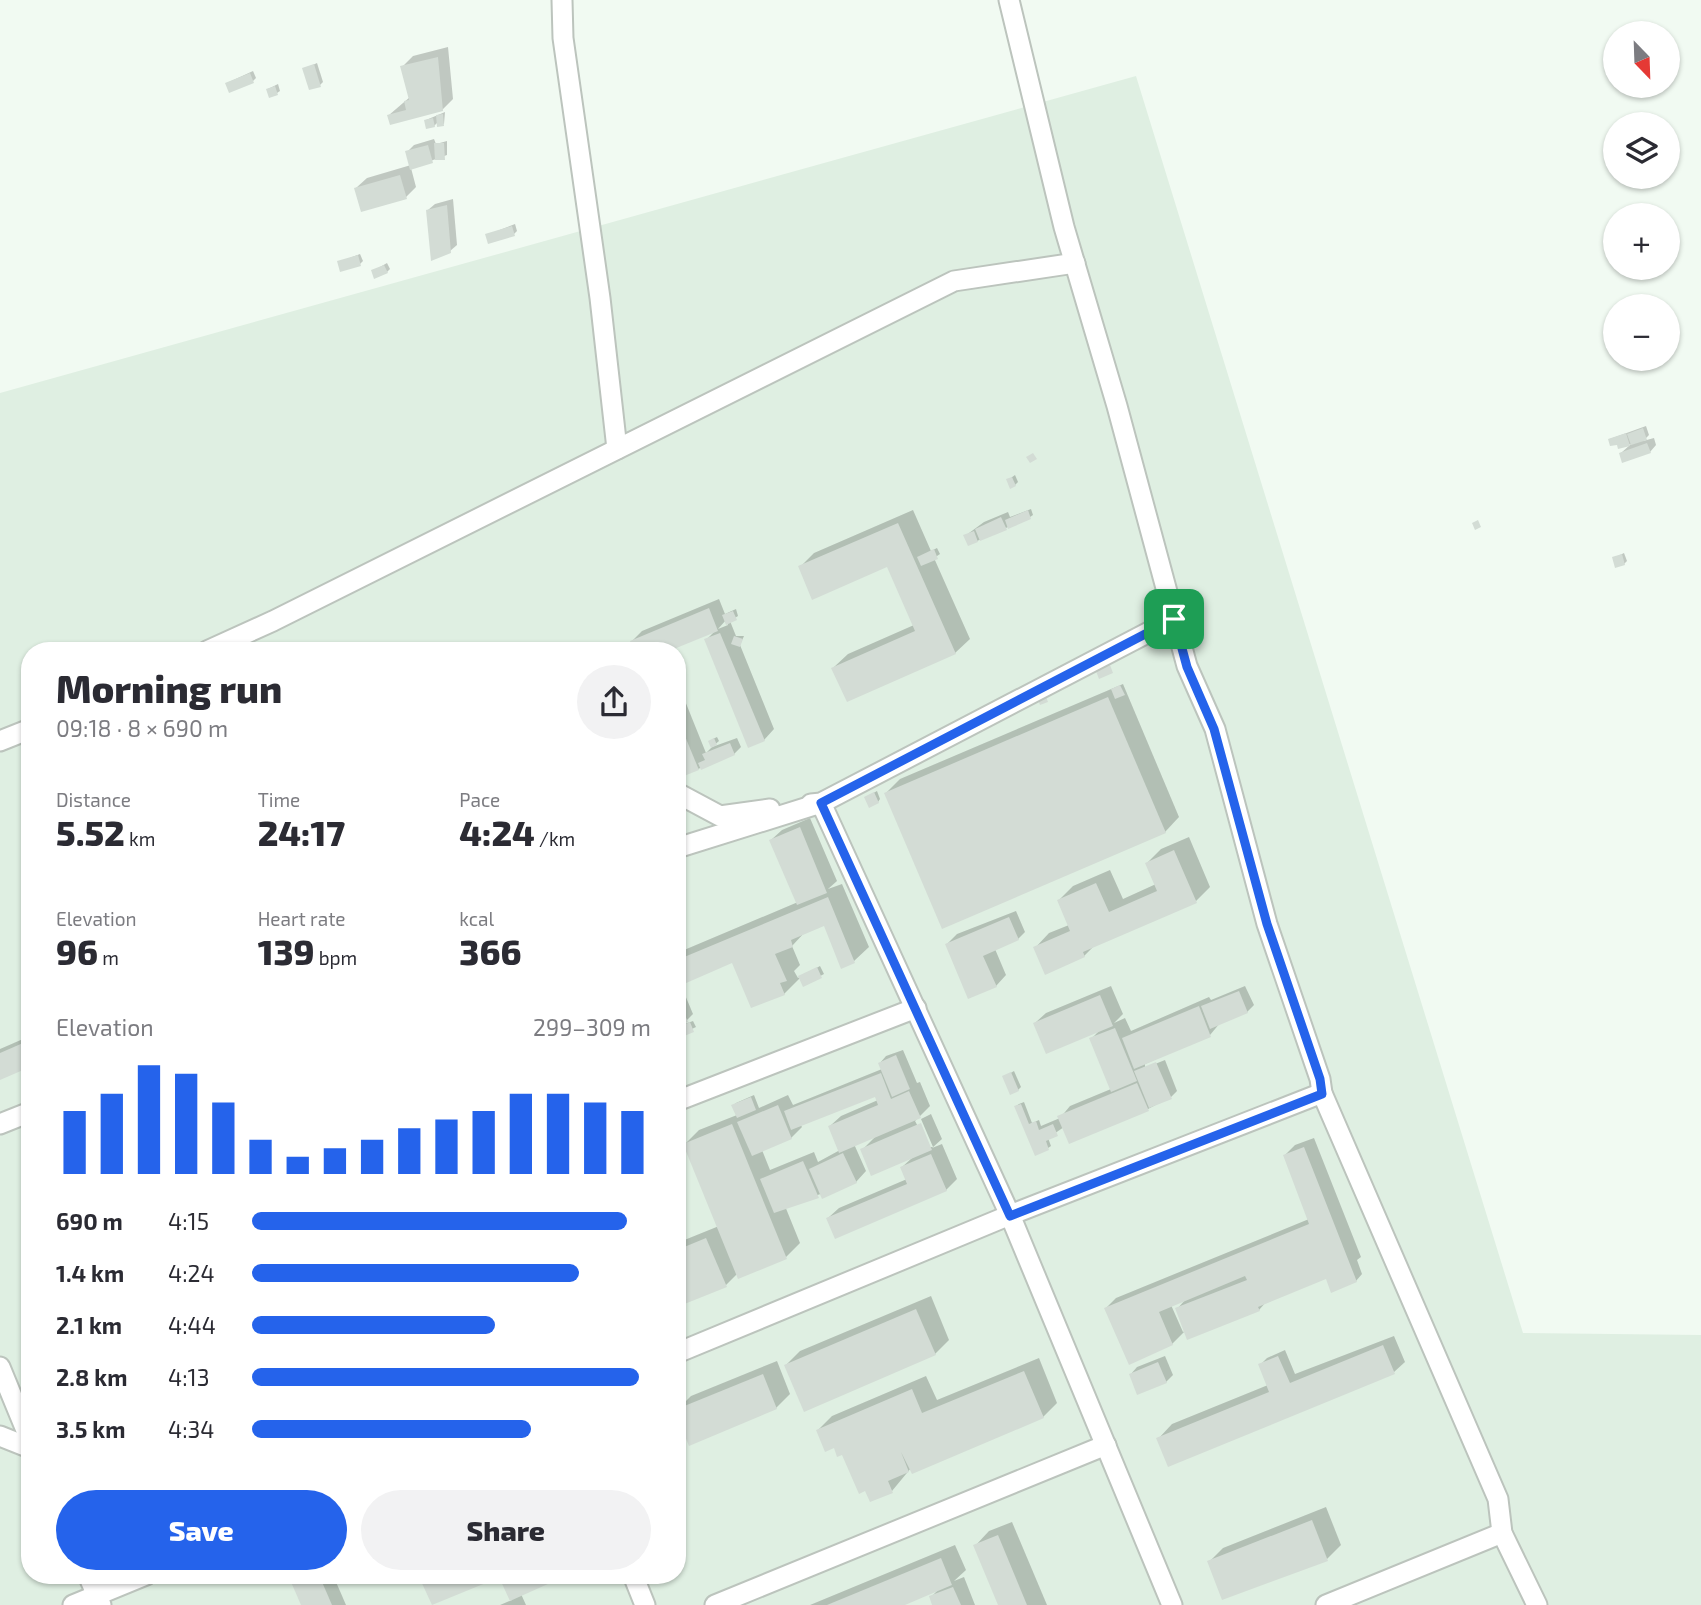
<!DOCTYPE html>
<html lang="en">
<head>
<meta charset="utf-8">
<style>
	body { margin:0; font-family:"Exo 2",sans-serif; background:#f2f2f3; color:#2b2b33; height:100vh; display:flex; flex-direction:column; font-size:26px; white-space:nowrap }
	* { box-sizing:border-box; margin:0 }
	p { font-size:23px; color:#7c7c81 }
	.icon { flex:none; width:38px; height:38px; fill:none; stroke:currentColor; stroke-width:2; stroke-linecap:round; stroke-linejoin:round }
	.map { position:relative; flex:1; overflow:hidden }
	.drawer { position:absolute; left:21px; top:642px; width:665px; height:942px; display:flex; flex-direction:column; background:#fff; border-radius:28px; box-shadow:0 2px 5px #0004 }
	.drawer>* { flex:none }
	.needle { width:46px; rotate:157deg }
	.controls { position:absolute; left:1603px; top:21px; display:grid; gap:14px }
	.controls a { display:grid; place-items:center; width:77px; height:77px; border-radius:50%; background:#fff; box-shadow:0 2px 5px #0004; font-size:35px }
	.pin { position:absolute; display:grid; place-items:center; width:60px; height:60px; color:#fff; margin:-30px; border-radius:14px; box-shadow:0 4px 10px #0006 }
	.round { display:grid; place-items:center; flex:none; width:74px; height:74px; border-radius:37px; background:#f2f2f3 }
	.summary { display:flex; align-items:center; justify-content:space-between; height:119px; padding:0 35px }
	h1 { font-size:38px; font-weight:800; line-height:52px }
	.figures { display:grid; grid-template-columns:repeat(3,1fr); gap:10px; height:119px; padding:7px 35px }
	.figures div { display:grid; align-content:center }
	.figures b { font-size:35px; font-weight:800 }
	.figures small { font-size:19px; font-weight:400 }
	.figures p { font-size:19px }
	.chart { height:196px; padding:14px 35px }
	.chart p { display:flex; justify-content:space-between }
	.chart svg { width:100%; height:126px; margin-top:7px; stroke:#2563eb; stroke-width:6 }
	.button { display:flex; gap:14px; margin-top:auto; padding:14px 35px }
	.button a { flex:1; height:80px; border-radius:42px; background:#2563eb; color:#fff; font-size:28px; font-weight:800; line-height:80px; text-align:center }
	.button a+a { background:#f2f2f3; color:#2b2b33 }
	ul { padding:0 35px; list-style:none; font-size:23px }
	li { display:grid; grid-template-columns:112px 84px 1fr; align-items:center; height:52px }
	li i { height:18px; border-radius:9px; background:#2563eb }
	.map>svg:first-child { display:block }
	.built { fill:#dfefe2; fill-rule:evenodd }
	.shadow { fill:#0003; fill-rule:evenodd }
	.building { fill:#d3dcd5 }
	.lines { fill:none; stroke-linecap:round; stroke-linejoin:round }
	.street-casing { stroke:#bcc4bd; stroke-width:23 }
	.street { stroke:#fff; stroke-width:19 }
	.route-casing { stroke:#fff; stroke-width:14 }
	.route { stroke:#2563eb; stroke-width:9 }
</style>
</head>
<body>
<div class="map">
<svg width="1701" height="1605" viewBox="0 0 1701 1605">
	<rect width="100%" height="100%" fill="#f1faf2"/>
	<path class="built" d="M1136,76L1523,1333L1701,1335V1605H0V393ZM30,651H677V1575H30Z"/>
	<g class="shadow">
		<path d="M448,47L453,99L442,110L389,115L410,97L402,67L413,56Z"/>
		<path d="M317,63L323,82L320,85L304,69Z"/>
		<path d="M253,71L256,78L253,81L227,83Z"/>
		<path d="M278,84L280,91L277,93L268,89Z"/>
		<path d="M445,112L444,124L438,122L434,126L426,120Z"/>
		<path d="M434,139L436,144L447,141V155L411,168L416,187L406,197L356,188L367,178L411,165L407,152L414,145Z"/>
		<path d="M453,199L457,245L450,251L428,210L435,204Z"/>
		<path d="M515,224L517,231L514,234L487,235Z"/>
		<path d="M360,254L363,261L360,264L339,262Z"/>
		<path d="M387,263L390,269L387,272L373,271Z"/>
		<path d="M1646,426L1649,435L1643,441L1654,438L1656,445L1650,452L1621,453L1631,444L1619,447L1618,442L1610,439Z"/>
		<path d="M1015,475L1018,482L1015,485L1008,480Z"/>
		<path d="M1031,509L1033,515L1030,517L977,541L965,536L984,522L1008,512L1010,517Z"/>
		<path d="M913,510L931,551L937,548L940,554L934,558L970,639L955,653L833,668L848,654L914,625L888,565L800,567L814,553Z"/>
		<path d="M1624,553L1627,561L1624,564L1614,558Z"/>
		<path d="M719,599L725,614L736,609L738,616L730,621L736,636H744L740,645L774,729L764,740L706,640L716,630L636,651L632,641L642,631ZM726,620L728,625L718,629Z"/>
		<path d="M677,681L706,753L712,747L713,739L717,737L719,741L712,747L737,738L741,747L734,754L698,769L677,753Z"/>
		<path d="M1123,684L1179,817L1165,832L886,793L900,779Z"/>
		<path d="M877,791L880,799L878,802L866,797Z"/>
		<path d="M810,818L837,881L828,889L842,884L869,947L854,961L824,924L805,932L792,946L800,965L794,971L798,978L820,966L824,974L803,985L800,978L784,994L733,961L680,983L693,1014L682,1025L693,1021L696,1027L677,1036V953L798,902L771,840L782,830Z"/>
		<path d="M1189,837L1210,887L1196,901L1096,944L1084,956L1035,948L1049,933L1069,925L1059,900L1073,886L1110,870L1123,899L1156,884L1147,863L1161,849Z"/>
		<path d="M1016,911L1025,932L1018,939L995,949L1006,975L996,986L947,944L957,934Z"/>
		<path d="M1111,986L1123,1014L1114,1023L1125,1018L1131,1031L1209,997L1211,1000L1245,986L1254,1005L1247,1012L1220,1023L1210,1035L1145,1064V1068L1165,1060L1177,1091L1171,1097L1148,1109L1064,1127L1048,1138L1051,1146L1048,1148L1036,1154L1016,1106L1019,1104L1024,1102L1032,1123L1039,1120L1041,1126L1060,1118L1070,1106L1111,1089L1091,1039L1100,1030L1035,1023L1046,1013Z"/>
		<path d="M30,1036V1065L0,1078V1049Z"/>
		<path d="M903,1050L917,1083L920,1082L930,1106L915,1121L929,1147H933L921,1119L931,1114L942,1139L932,1148L942,1144L957,1179L946,1190L828,1218L839,1208L907,1179L902,1167L912,1158L862,1150L877,1135L854,1144L866,1171L856,1182L785,1206L800,1243L786,1257L739,1276L738,1273L726,1285L677,1305V1243L719,1226L685,1144L699,1130L737,1115L733,1106L736,1103L754,1095L759,1108L788,1095L793,1105L882,1069L880,1063L886,1056ZM875,1093L878,1100L841,1116L830,1126L840,1150L818,1162L814,1152L770,1170L762,1150L791,1138L802,1127L800,1124Z"/>
		<path d="M1014,1071L1021,1087L1018,1090L1004,1077Z"/>
		<path d="M1314,1138L1361,1257L1357,1260L1362,1274L1356,1281L1327,1277L1266,1302L1259,1310L1177,1309L1186,1299L1171,1305L1183,1332L1185,1331L1172,1344L1106,1308L1116,1298L1309,1219L1285,1155L1295,1145Z"/>
		<path d="M931,1296L949,1340L935,1354L786,1365L800,1351Z"/>
		<path d="M1394,1336L1405,1362L1394,1372L1158,1439L1172,1424L1268,1385L1260,1365L1267,1358L1285,1350L1295,1374Z"/>
		<path d="M1165,1356L1173,1375L1166,1382L1131,1374L1137,1367Z"/>
		<path d="M1039,1358L1057,1403L1043,1417L911,1468L892,1491L818,1430L832,1416L926,1376L937,1400Z"/>
		<path d="M777,1361L790,1394L776,1408L677,1410L691,1396Z"/>
		<path d="M1326,1507L1341,1545L1327,1559L1209,1562L1223,1548Z"/>
		<path d="M1012,1522L1047,1605H1000L975,1546L989,1531Z"/>
		<path d="M955,1545L966,1570L954,1581L964,1577L975,1605H934L931,1597L939,1589L900,1605H810Z"/>
		<path d="M290,1575H333L346,1605H303Z"/>
		<path d="M500,1575H564L521,1594L526,1605H500L512,1600Z"/>
	</g>
	<g class="building">
		<path d="M438,57L443,111L390,125L387,115L406,110L404,101L409,100L400,66Z"/>
		<path d="M314,64L321,87L309,90L302,68Z"/>
		<path d="M250,73L254,83L229,93L225,83Z"/>
		<path d="M275,86L278,95L269,98L266,89Z"/>
		<path d="M443,114L444,126L437,127L436,115Z"/>
		<path d="M433,118L435,127L426,129L424,120Z"/>
		<path d="M434,143H444L445,160H435Z"/>
		<path d="M428,145L433,163L410,170L405,151Z"/>
		<path d="M400,175L407,199L361,212L354,188Z"/>
		<path d="M447,205L451,253L431,261L426,210Z"/>
		<path d="M512,226L515,236L488,244L485,234Z"/>
		<path d="M358,255L361,266L340,272L337,261Z"/>
		<path d="M384,265L388,273L374,279L371,270Z"/>
		<path d="M1643,428L1647,440L1631,445L1627,434Z"/>
		<path d="M1626,433L1630,446L1618,449L1617,445L1610,446L1608,439Z"/>
		<path d="M1647,443L1651,453L1622,463L1619,453Z"/>
		<path d="M1033,453L1037,459L1030,463L1026,457Z"/>
		<path d="M1012,477L1016,486L1010,489L1006,479Z"/>
		<path d="M1028,510L1031,519L1008,529L1005,520Z"/>
		<path d="M1001,517L1007,530L980,541L975,529Z"/>
		<path d="M1478,520L1481,527L1475,530L1472,523Z"/>
		<path d="M898,523L956,654L847,702L831,668L915,631L887,567L812,600L798,566Z"/>
		<path d="M974,531L978,542L968,546L963,535Z"/>
		<path d="M934,549L938,559L921,566L917,557Z"/>
		<path d="M1622,554L1625,565L1615,568L1612,557Z"/>
		<path d="M709,608L718,631L669,651H634L630,641Z"/>
		<path d="M733,611L737,620L726,625L722,615Z"/>
		<path d="M720,633L765,741L748,748L704,639Z"/>
		<path d="M734,636L743,639L740,647L731,644Z"/>
		<path d="M1110,665L1113,673L1099,679L1096,671Z"/>
		<path d="M1120,685L1125,695L1115,699L1111,689Z"/>
		<path d="M1044,691L1048,702L1040,705L1036,695Z"/>
		<path d="M1108,697L1166,833L942,929L884,793Z"/>
		<path d="M677,717L699,770L684,776L677,758Z"/>
		<path d="M714,738L717,745L711,748L708,741Z"/>
		<path d="M730,743L735,755L701,770L698,763L705,760L702,754Z"/>
		<path d="M874,792L879,803L869,808L864,797Z"/>
		<path d="M800,827L827,893L797,905L769,840Z"/>
		<path d="M1174,850L1197,903L1083,952L1085,957L1045,975L1033,947L1070,931L1057,900L1096,883L1109,912L1157,891L1145,863Z"/>
		<path d="M828,897L855,963L841,969L824,926L791,940L793,947L775,954L787,981L780,983L785,995L751,1008L732,963L677,987V960Z"/>
		<path d="M1009,917L1019,940L983,956L997,987L968,999L945,944Z"/>
		<path d="M817,967L822,978L803,987L798,976Z"/>
		<path d="M1239,991L1248,1013L1210,1029L1201,1006Z"/>
		<path d="M1100,995L1113,1026L1046,1054L1033,1023Z"/>
		<path d="M677,997L688,1022L677,1026Z"/>
		<path d="M1199,1006L1211,1037L1134,1069L1122,1038Z"/>
		<path d="M690,1022L694,1032L677,1039V1028Z"/>
		<path d="M1115,1028L1137,1081L1111,1092L1089,1038Z"/>
		<path d="M30,1040V1067L0,1080V1053Z"/>
		<path d="M896,1055L910,1089L892,1097L878,1063Z"/>
		<path d="M1156,1062L1172,1099L1149,1108L1134,1071Z"/>
		<path d="M1011,1072L1019,1091L1010,1095L1002,1076Z"/>
		<path d="M881,1073L891,1099L909,1091L921,1118L839,1153L828,1126L878,1105L875,1097L791,1130L784,1111Z"/>
		<path d="M1137,1083L1149,1111L1069,1144L1057,1116Z"/>
		<path d="M751,1097L756,1110L737,1118L731,1105Z"/>
		<path d="M1021,1104L1029,1124L1036,1121L1039,1130L1053,1124L1058,1136L1046,1141L1049,1150L1035,1156L1014,1106Z"/>
		<path d="M778,1105L792,1139L752,1156L737,1122Z"/>
		<path d="M921,1123L932,1150L871,1176L860,1149Z"/>
		<path d="M732,1124L787,1259L738,1279L683,1144Z"/>
		<path d="M1304,1147L1357,1282L1331,1293L1326,1279L1258,1307L1260,1311L1187,1340L1175,1308L1247,1280L1245,1276L1159,1312L1173,1345L1129,1365L1104,1308L1309,1224L1283,1155Z"/>
		<path d="M843,1153L857,1183L822,1199L809,1169Z"/>
		<path d="M931,1154L947,1191L835,1239L826,1218L907,1184L900,1167Z"/>
		<path d="M803,1161L819,1198L774,1213L760,1179Z"/>
		<path d="M706,1238L727,1287L677,1307V1250Z"/>
		<path d="M916,1309L936,1355L804,1412L784,1365Z"/>
		<path d="M1383,1345L1395,1374L1168,1467L1156,1438L1269,1392L1258,1364L1278,1356L1290,1383Z"/>
		<path d="M1158,1362L1167,1383L1137,1395L1129,1374Z"/>
		<path d="M1024,1371L1044,1418L912,1474L901,1452L909,1472L888,1481L893,1493L870,1502L865,1491L859,1494L842,1455L837,1457L834,1448L825,1452L816,1430L912,1389L922,1413Z"/>
		<path d="M763,1374L777,1409L689,1446L677,1417V1409Z"/>
		<path d="M1312,1520L1328,1561L1222,1600L1207,1561Z"/>
		<path d="M998,1535L1027,1605H998L973,1545Z"/>
		<path d="M941,1558L952,1585L905,1605H827Z"/>
		<path d="M288,1575H319L332,1605H301Z"/>
		<path d="M429,1575H496L498,1578L432,1605L420,1579Z"/>
		<path d="M498,1575H568L510,1601Z"/>
		<path d="M953,1587L961,1605H932L929,1596Z"/>
	</g>
	<g class="lines">
		<defs>
			<g id="street">
				<path d="M562,0L563,38L600,298L617,449"/>
				<path d="M1009,0L1064,227L1117,406L1187,666L1215,729L1267,924L1320,1079L1322,1093L1498,1499L1502,1533L1537,1605"/>
				<path d="M207,651L273,621L954,281L1075,263"/>
				<path d="M0,741L30,729"/>
				<path d="M677,793L720,816L770,809"/>
				<path d="M811,804L821,803L1174,619"/>
				<path d="M677,848L821,803L1010,1215L1172,1605"/>
				<path d="M677,1101L916,1008"/>
				<path d="M0,1124L30,1112"/>
				<path d="M677,1353L1010,1215L1322,1093"/>
				<path d="M0,1367L30,1440"/>
				<path d="M0,1436L30,1448"/>
				<path d="M88,1575L101,1605"/>
				<path d="M633,1575L645,1605"/>
				<path d="M73,1605L146,1575"/>
				<path d="M715,1605L1106,1445"/>
				<path d="M1326,1605L1502,1533"/>
			</g>
		</defs>
		<use href="#street" class="street-casing"/>
		<use href="#street" class="street"/>
	</g>
	<g class="lines">
		<defs>
			<path id="route" d="M1174,619L1187,667L1214,729L1267,924L1320,1079L1322,1094L1010,1216L821,803Z"/>
		</defs>
		<use href="#route" class="route-casing"/>
		<use href="#route" class="route"/>
	</g>
</svg>
<div class="controls">
<a><svg class="needle" viewBox="-14 -14 28 28"><path d="M0-13l5 13h-10z" fill="#e53935"/><path d="M0 13l5-13h-10z" fill="#7c7c81"/></svg></a>
<a><svg class="icon" aria-label="layers" viewBox="0 0 24 24"><path d="M12 4l9 5-9 5-9-5zM3 14l9 5 9-5"/></svg></a>
<a>+</a>
<a>−</a>
</div>
<div class="pin" style="left:1174px;top:619px;background:#1e9e55"><svg class="icon" aria-label="arrive" viewBox="0 0 24 24"><path d="M6 21V4h12l-3 4 3 4H6"/></svg></div>
<section class="drawer">
<div class="summary"><div><h1>Morning run</h1><p>09:18 · 8 × 690 m</p></div><a class="round"><svg class="icon" aria-label="share" viewBox="0 0 24 24"><path d="M12 15V3M7 8l5-5 5 5M5 13v7h14v-7"/></svg></a></div>
<div class="figures">
<div><p>Distance</p><b>5.52<small> km</small></b></div>
<div><p>Time</p><b>24:17</b></div>
<div><p>Pace</p><b>4:24<small> /km</small></b></div>
</div>
<div class="figures">
<div><p>Elevation</p><b>96<small> m</small></b></div>
<div><p>Heart rate</p><b>139<small> bpm</small></b></div>
<div><p>kcal</p><b>366</b></div>
</div>
<div class="chart"><p><span>Elevation</span>299–309 m</p>
<svg viewBox="0 0 160 44" preserveAspectRatio="none"><path d="M5 44V22M15 44V16M25 44V6M35 44V9M45 44V19M55 44V32M65 44V38M75 44V35M85 44V32M95 44V28M105 44V25M115 44V22M125 44V16M135 44V16M145 44V19M155 44V22"/></svg>
</div>
<ul>
<li><b>690 m</b>4:15<i style="width:94%"></i></li>
<li><b>1.4 km</b>4:24<i style="width:82%"></i></li>
<li><b>2.1 km</b>4:44<i style="width:61%"></i></li>
<li><b>2.8 km</b>4:13<i style="width:97%"></i></li>
<li><b>3.5 km</b>4:34<i style="width:70%"></i></li>
</ul>
<div class="button"><a>Save</a><a>Share</a></div>
</section>
</div>
</body>
</html>
